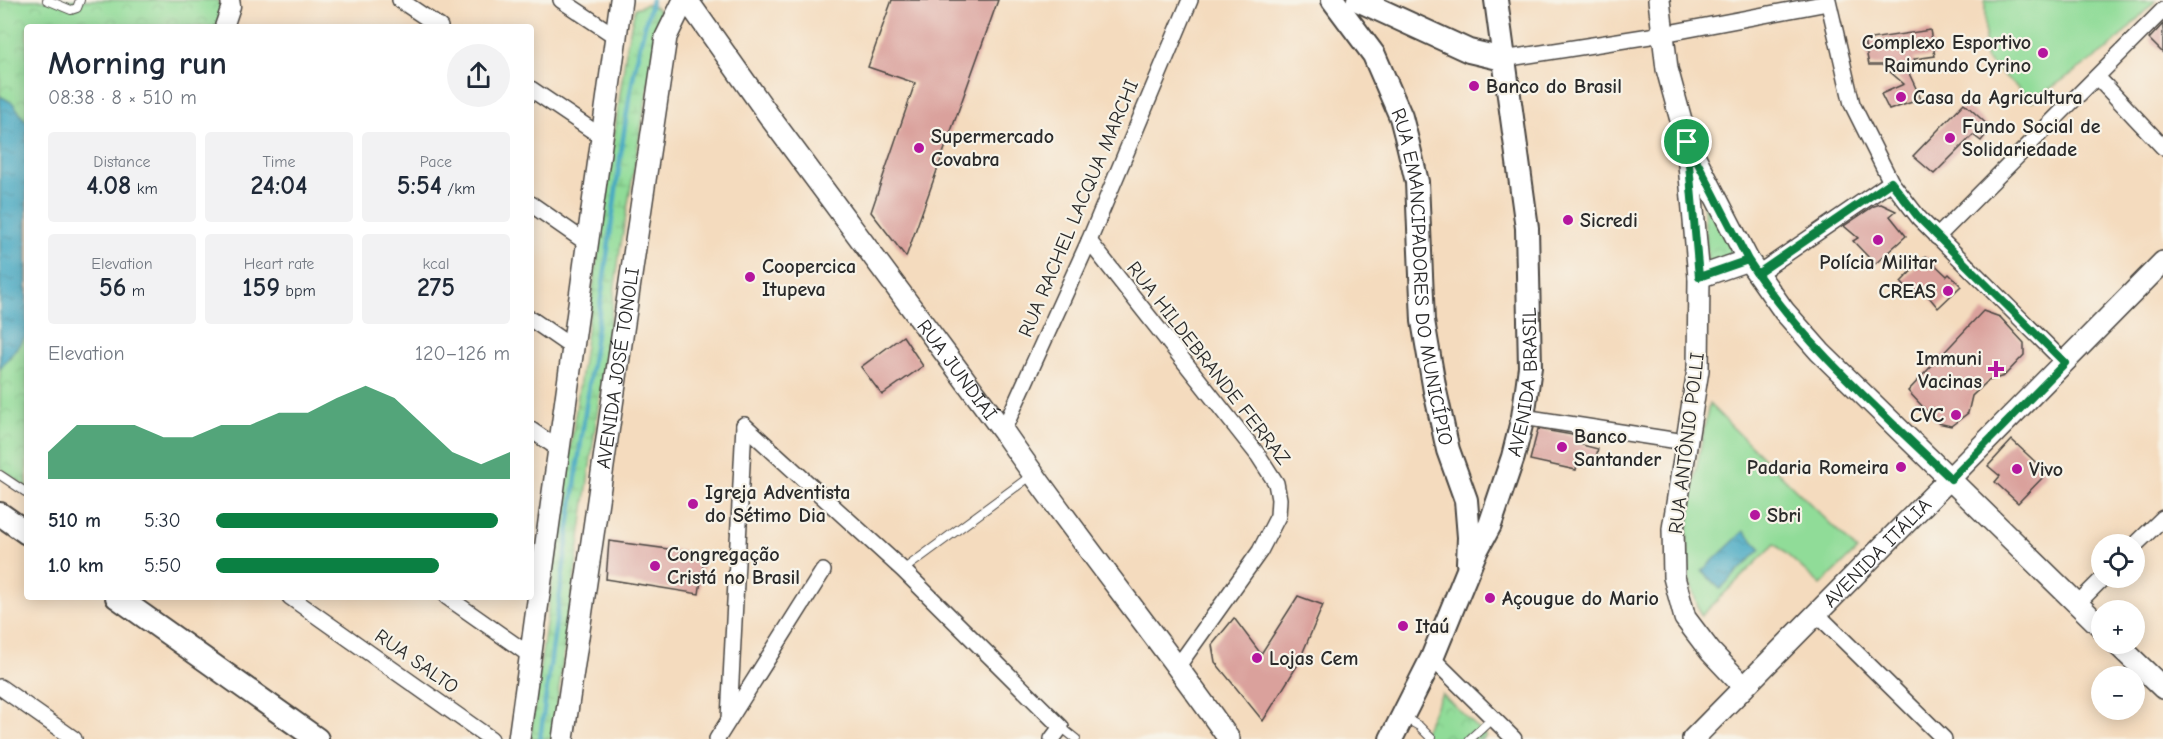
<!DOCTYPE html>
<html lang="en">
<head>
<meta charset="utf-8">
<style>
	body { margin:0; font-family:"Comic Neue",sans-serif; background:#f2f2f3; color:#1f2937; height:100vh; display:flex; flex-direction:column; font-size:22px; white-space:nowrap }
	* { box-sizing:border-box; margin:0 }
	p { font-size:20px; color:#747a83 }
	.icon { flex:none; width:33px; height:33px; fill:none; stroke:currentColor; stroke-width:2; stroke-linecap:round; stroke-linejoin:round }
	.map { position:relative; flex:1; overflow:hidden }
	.sheet { position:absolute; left:24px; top:24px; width:510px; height:576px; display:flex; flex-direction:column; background:#fff; border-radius:6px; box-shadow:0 3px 15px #0003 }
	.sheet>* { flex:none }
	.tools { position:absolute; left:2091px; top:534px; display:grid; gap:12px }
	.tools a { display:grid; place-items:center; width:54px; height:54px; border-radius:50%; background:#fff; box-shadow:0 3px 15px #0003; font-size:30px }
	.pin { position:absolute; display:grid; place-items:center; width:51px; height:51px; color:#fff; margin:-26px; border:3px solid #fff; border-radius:50%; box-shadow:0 2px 6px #0007 }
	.round { display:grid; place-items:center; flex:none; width:63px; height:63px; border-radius:32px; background:#f2f2f3 }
	.overview { display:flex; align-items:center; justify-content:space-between; height:102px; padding:0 24px }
	h1 { font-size:33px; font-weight:600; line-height:45px }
	.figures { display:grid; grid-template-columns:repeat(3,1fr); gap:9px; height:102px; padding:6px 24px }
	.figures div { display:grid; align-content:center; border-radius:6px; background:#f2f2f3; text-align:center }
	.figures b { font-size:26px; font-weight:600 }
	.figures small { font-size:16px; font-weight:400 }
	.figures p { font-size:16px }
	.chart { height:168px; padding:12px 24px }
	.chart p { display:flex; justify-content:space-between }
	.chart svg { width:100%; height:108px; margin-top:6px; fill:#0b8043; opacity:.7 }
	ul { padding:0 24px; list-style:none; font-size:20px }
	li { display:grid; grid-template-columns:96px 72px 1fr; align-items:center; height:45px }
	li i { height:15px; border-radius:8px; background:#0b8043 }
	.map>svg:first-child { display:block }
	.wetland { fill:url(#wetland-marsh); stroke:#5e8462; stroke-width:1.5 }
	.park { fill:url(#park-crowns); stroke:#5e8462; stroke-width:1.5 }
	.garden { fill:#90dc98; stroke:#5e8462; stroke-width:1.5 }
	.water { fill:url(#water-ripples); stroke:#366976; stroke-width:1.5 }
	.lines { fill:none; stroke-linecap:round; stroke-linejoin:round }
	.stream { stroke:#42a7c2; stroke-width:4.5 }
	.building { fill:#daa19c }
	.service-casing { stroke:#494541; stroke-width:10 }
	.minor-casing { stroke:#494541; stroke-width:18 }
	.tertiary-casing { stroke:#494541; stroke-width:21 }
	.secondary-casing { stroke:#494541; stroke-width:24 }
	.primary-casing { stroke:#494541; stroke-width:26 }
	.service { stroke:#fff; stroke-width:8 }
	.minor { stroke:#fff; stroke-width:15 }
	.tertiary { stroke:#fff; stroke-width:18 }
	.secondary { stroke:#fff; stroke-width:21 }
	.primary { stroke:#fff; stroke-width:22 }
	.route-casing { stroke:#fff; stroke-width:12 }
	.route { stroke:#0b8043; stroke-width:8 }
	.poi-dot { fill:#b5179e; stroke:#f7f3e8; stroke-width:2 }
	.labels { text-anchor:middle; stroke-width:4.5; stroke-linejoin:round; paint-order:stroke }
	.poi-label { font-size:20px; font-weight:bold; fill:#2b2b2b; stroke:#f7f3e8; text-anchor:start }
	.street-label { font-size:20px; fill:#2b2b2b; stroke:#f7f3e8 }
</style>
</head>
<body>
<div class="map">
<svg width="2163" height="739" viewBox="0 0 2163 739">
	<defs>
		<pattern id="wetland-marsh" width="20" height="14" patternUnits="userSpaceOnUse" patternTransform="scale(1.5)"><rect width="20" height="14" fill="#90dc98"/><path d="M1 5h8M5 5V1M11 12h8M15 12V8" fill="none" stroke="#7cbd83"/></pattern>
		<pattern id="park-crowns" width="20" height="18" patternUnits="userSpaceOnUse" patternTransform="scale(1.5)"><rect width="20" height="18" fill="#90dc98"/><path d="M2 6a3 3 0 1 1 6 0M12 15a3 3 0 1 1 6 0" fill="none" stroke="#7cbd83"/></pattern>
		<pattern id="water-ripples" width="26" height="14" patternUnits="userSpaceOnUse" patternTransform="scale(1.5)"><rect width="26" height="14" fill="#42a7c2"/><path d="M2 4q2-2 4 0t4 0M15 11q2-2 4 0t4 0" fill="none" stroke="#37889e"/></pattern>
	</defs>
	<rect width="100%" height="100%" fill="#f7f3e8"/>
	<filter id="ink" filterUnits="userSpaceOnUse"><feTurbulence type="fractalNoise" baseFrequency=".0167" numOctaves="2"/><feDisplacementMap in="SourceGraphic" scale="12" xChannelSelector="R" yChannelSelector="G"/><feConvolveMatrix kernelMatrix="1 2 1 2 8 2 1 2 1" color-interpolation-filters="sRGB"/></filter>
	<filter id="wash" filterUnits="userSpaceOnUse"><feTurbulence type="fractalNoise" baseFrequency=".008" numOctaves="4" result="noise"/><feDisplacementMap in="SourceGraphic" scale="24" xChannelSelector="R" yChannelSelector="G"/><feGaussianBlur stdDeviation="1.35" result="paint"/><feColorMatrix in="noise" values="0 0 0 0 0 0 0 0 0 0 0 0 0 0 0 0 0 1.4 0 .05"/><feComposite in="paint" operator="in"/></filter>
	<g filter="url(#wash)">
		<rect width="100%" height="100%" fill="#f4dbbe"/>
		<path class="wetland" d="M646,4L656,8L661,13L620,250L552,739H530L627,44L635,8Z"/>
		<g class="park">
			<path d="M0,0H218L222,11L217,27H27V488L0,468Z"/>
			<path d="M1703,201L1739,254L1708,266Z"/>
			<path d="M1442,694L1486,736L1483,739H1420Z"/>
		</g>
		<g class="garden">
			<path d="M1985,0H2156L2109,48L2032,101L1985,58Z"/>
			<path d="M1709,404L1857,550L1821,585L1775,544L1701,616L1689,579L1687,533L1695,475Z"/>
		</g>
		<g class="water">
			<path d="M0,96L13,103L27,123V335L0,369Z"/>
			<path d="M1744,531L1761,549L1720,589L1702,571Z"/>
		</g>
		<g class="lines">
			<path class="stream" d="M540,739C562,580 583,422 606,263C619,176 626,85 652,0"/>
		</g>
		<g id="blocks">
			<g class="building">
				<path d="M892,0H998L906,257L871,212L915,83L868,67Z"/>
				<path d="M2163,24V53L2149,39Z"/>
				<path d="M1930,30L1935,56L1914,59L1916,67L1907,69L1921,99L1889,110L1881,94L1904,84L1882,65H1869L1864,40Z"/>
				<path d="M1964,103L1991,128L1981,141L1973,135L1934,174L1913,156Z"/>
				<path d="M1881,204L1896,211L1890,216L1906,236L1875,264L1853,241L1858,238L1844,226L1874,206Z"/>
				<path d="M1926,256L1947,276L1949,274L1961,286L1938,308L1924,291L1908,290L1901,282Z"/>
				<path d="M1983,311L2000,317L2024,343V355L2004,376L1988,381L1972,396L1968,413L1951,426L1938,423L1908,391Z"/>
				<path d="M903,336L923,366L882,395L861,367Z"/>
				<path d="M1538,429L1584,437L1582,445L1598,449L1595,463L1578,460L1576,470L1530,460Z"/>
				<path d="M2012,440L2047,473L2018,503L1995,482L2000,476L1988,466Z"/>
				<path d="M609,541L705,554L699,594L606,579Z"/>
				<path d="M1298,596L1323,605L1297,666L1263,721L1215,662L1212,645L1234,618L1261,654Z"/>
			</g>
		</g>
	</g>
	<g filter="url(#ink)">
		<use href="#blocks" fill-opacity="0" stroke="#494541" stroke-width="1.5"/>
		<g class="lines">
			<defs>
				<g id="service">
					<path d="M47,0L71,10L77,8L80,0"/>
					<path d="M0,475L27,493"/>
					<path d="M903,570L1032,475"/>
					<path d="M1405,718L1419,726L1432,739"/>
					<path d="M1061,727L1076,739"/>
					<path d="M1470,739L1493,718"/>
				</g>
				<g id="minor">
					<path d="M400,0L440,27"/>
					<path d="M561,0L615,36"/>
					<path d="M1828,0L1852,104L1891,182L1919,218L2065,363"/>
					<path d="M1503,59L1663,34L1828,3"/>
					<path d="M2097,77L2163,147"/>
					<path d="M531,89L602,137"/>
					<path d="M531,204L587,243"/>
					<path d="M1937,237L2163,10"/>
					<path d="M1089,241L1258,455L1276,483L1279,499L1278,516L1260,551L1178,666"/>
					<path d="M1757,274L1891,182"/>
					<path d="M531,319L573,348"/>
					<path d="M1523,417L1685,442"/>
					<path d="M744,425L903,570L1061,727L1052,739"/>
					<path d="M531,430L559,449"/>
					<path d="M1003,431L1089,241L1190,0"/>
					<path d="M2134,546L2163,518"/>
					<path d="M290,597L491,739"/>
					<path d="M447,597L531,656"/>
					<path d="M2077,604L2103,578"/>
					<path d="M1817,614L1944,739"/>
					<path d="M1432,658L1514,739"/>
					<path d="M0,687L74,739"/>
					<path d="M729,719L744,425"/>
					<path d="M717,739L823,571"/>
				</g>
				<path id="tertiary" d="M224,27L231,6L230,0"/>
				<g id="secondary">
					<path id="s1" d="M687,0L772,120L1003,431C1075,536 1156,634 1229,739"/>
					<path d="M1659,0L1667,69L1687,142L1699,277L1698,370L1673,529L1674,577L1685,618L1710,651L1744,687"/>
					<path d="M1693,153L1748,260L1784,311L1820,352L2102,628"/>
					<path d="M1699,277L1748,260"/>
					<path d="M2117,644L2163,688"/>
					<path d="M519,739L621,0"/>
					<path id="s2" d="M563,739L666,37L684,0"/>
					<path id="s3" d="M1693,739L2163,262"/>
				</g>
				<g id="primary">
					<path id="s4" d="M1333,0L1374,55L1401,117L1408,144L1417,182L1423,321L1435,391L1448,450L1466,500L1469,537L1468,563"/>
					<path d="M1358,0L1469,51L1503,59"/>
					<path d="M0,514L27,533"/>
					<path d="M117,597L317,739"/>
					<path id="s5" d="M1391,739L1432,658L1475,553L1490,525L1513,457L1523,417L1530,367L1527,228L1496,0"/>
				</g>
			</defs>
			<use href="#service" class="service-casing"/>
			<use href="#minor" class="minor-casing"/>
			<use href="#tertiary" class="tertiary-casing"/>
			<use href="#secondary" class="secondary-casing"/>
			<use href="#primary" class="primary-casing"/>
			<use href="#service" class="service"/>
			<use href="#minor" class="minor"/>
			<use href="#tertiary" class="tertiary"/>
			<use href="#secondary" class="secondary"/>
			<use href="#primary" class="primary"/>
		</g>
	</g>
	<g class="lines" filter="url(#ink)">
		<defs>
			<path id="route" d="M1687,142L1699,277L1748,260L1757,274L1891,182L1919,218L2065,363L1951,479C1879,410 1803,344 1748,260L1687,142"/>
		</defs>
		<use href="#route" class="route-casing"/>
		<use href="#route" class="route"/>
	</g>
	<g class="poi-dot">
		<circle cx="2043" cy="53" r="6"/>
		<circle cx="1474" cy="86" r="6"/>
		<circle cx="1901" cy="97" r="6"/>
		<circle cx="1950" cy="138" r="6"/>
		<circle cx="919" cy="148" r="6"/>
		<circle cx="1568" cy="220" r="6"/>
		<circle cx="1878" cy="240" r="6"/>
		<circle cx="750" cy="277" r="6"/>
		<circle cx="1948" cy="291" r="6"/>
		<path d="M1993 360h6v6h6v6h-6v6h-6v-6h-6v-6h6z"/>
		<circle cx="1956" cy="415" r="6"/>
		<circle cx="1562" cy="447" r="6"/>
		<circle cx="1901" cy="467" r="6"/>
		<circle cx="2017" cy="469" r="6"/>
		<circle cx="693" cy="504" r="6"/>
		<circle cx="1755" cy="515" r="6"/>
		<circle cx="655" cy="566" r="6"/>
		<circle cx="1490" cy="598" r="6"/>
		<circle cx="1403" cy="626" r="6"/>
		<circle cx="1257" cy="658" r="6"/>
	</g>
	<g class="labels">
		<g class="poi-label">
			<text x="2031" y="49" text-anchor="end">Complexo Esportivo<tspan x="2031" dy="23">Raimundo Cyrino</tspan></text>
			<text x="1486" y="93">Banco do Brasil</text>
			<text x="1913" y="104">Casa da Agricultura</text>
			<text x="1962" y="133">Fundo Social de<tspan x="1962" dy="23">Solidariedade</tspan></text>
			<text x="931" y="143">Supermercado<tspan x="931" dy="23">Covabra</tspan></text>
			<text x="1580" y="227">Sicredi</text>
			<text x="1878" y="269" text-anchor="middle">Polícia Militar</text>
			<text x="762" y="273">Coopercica<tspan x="762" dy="23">Itupeva</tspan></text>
			<text x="1936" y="298" text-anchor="end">CREAS</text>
			<text x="1982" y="365" text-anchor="end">Immuni<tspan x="1982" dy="23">Vacinas</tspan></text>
			<text x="1944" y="422" text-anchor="end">CVC</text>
			<text x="1574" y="443">Banco<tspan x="1574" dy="23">Santander</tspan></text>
			<text x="1889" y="474" text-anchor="end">Padaria Romeira</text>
			<text x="2029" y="476">Vivo</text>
			<text x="705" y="499">Igreja Adventista<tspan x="705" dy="23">do Sétimo Dia</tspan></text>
			<text x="1767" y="522">Sbri</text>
			<text x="667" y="561">Congregação<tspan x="667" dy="23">Cristá no Brasil</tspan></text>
			<text x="1502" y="605">Açougue do Mario</text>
			<text x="1415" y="633">Itaú</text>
			<text x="1269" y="665">Lojas Cem</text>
		</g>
		<g class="street-label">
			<text transform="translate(1078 208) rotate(-67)" y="7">RUA RACHEL LACQUA MARCHI</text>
			<text dy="7" stroke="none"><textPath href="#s4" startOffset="298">RUA EMANCIPADORES DO MUNICÍPIO</textPath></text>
			<text transform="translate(1209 363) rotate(52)" y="7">RUA HILDEBRANDE FERRAZ</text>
			<text dy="7" stroke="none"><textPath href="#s2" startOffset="375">AVENIDA JOSÉ TONOLI</textPath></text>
			<text dy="7" stroke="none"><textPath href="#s1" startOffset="458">RUA JUNDIAÍ</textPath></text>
			<text dy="7" stroke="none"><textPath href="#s5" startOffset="384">AVENIDA BRASIL</textPath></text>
			<text transform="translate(1686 443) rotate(-83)" y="7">RUA ANTÔNIO POLLI</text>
			<text dy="7" stroke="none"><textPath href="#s3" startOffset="262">AVENIDA ITÁLIA</textPath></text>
			<text transform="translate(417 661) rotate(35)" y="7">RUA SALTO</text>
		</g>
	</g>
</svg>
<div class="tools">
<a><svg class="icon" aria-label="locate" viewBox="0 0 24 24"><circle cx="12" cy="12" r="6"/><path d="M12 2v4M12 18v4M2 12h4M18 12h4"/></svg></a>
<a>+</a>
<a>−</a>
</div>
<div class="pin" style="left:1687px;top:142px;background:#1e9e55"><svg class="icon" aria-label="arrive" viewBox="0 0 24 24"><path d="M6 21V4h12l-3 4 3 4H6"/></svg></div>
<section class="sheet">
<div class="overview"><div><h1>Morning run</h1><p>08:38 · 8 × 510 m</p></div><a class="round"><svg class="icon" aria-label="share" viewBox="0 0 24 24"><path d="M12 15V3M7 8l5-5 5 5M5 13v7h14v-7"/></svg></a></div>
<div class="figures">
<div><p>Distance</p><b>4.08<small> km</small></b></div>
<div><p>Time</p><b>24:04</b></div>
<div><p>Pace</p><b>5:54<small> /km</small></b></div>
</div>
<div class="figures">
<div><p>Elevation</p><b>56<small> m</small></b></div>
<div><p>Heart rate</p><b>159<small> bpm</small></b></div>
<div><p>kcal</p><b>275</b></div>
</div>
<div class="chart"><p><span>Elevation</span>120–126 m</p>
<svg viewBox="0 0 160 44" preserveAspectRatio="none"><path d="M0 44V33L10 22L20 22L30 22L40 27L50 27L60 22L70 22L80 17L90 17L100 11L110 6L120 11L130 22L140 33L150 38L160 33V44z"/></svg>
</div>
<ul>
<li><b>510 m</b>5:30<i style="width:96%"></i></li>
<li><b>1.0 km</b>5:50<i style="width:76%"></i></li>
</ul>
</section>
</div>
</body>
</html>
